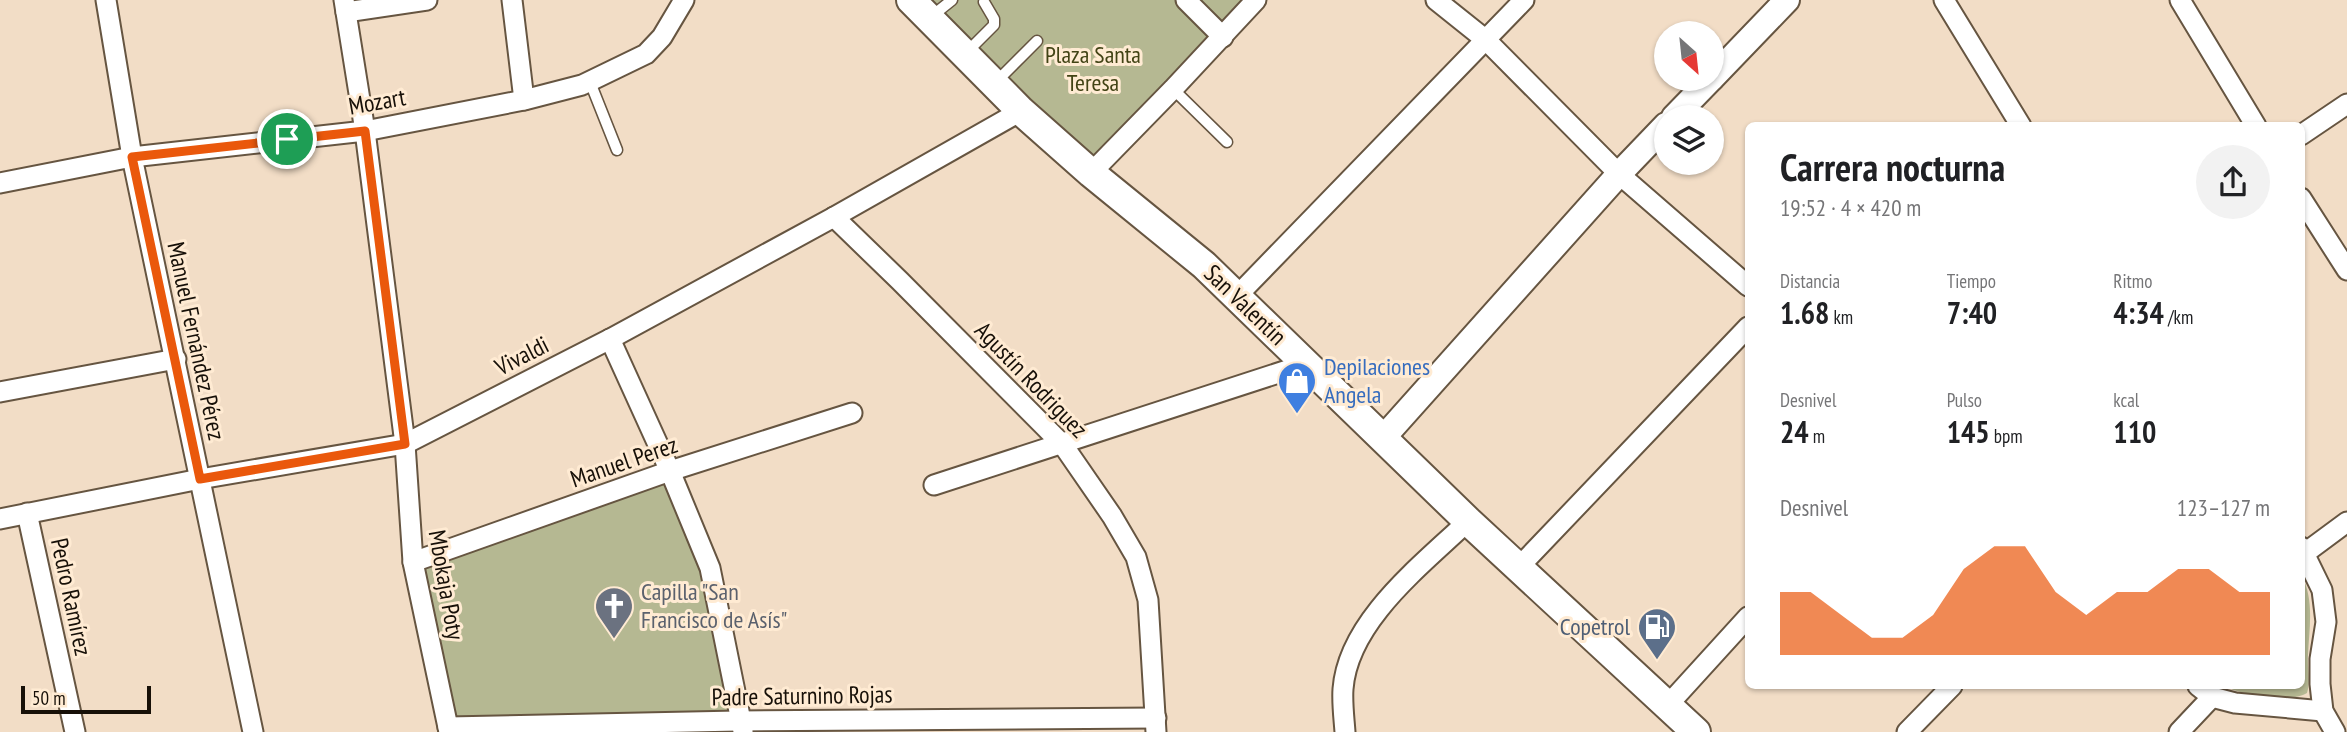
<!DOCTYPE html>
<html lang="es">
<head>
<meta charset="utf-8">
<style>
	body { margin:0; font-family:"PT Sans Narrow",sans-serif; background:#f2f2f2; color:#202124; height:100vh; display:flex; flex-direction:column; font-size:26px; white-space:nowrap }
	* { box-sizing:border-box; margin:0 }
	p { font-size:23px; color:#757577 }
	.icon { flex:none; width:38px; height:38px; fill:none; stroke:currentColor; stroke-width:2; stroke-linecap:round; stroke-linejoin:round }
	.map { position:relative; flex:1; overflow:hidden }
	.drawer { position:absolute; left:1745px; top:122px; width:560px; height:567px; display:flex; flex-direction:column; background:#fff; border-radius:10px; box-shadow:0 2px 5px #0004 }
	.drawer>* { flex:none }
	.needle { width:46px; rotate:153deg }
	.controls { position:absolute; left:1654px; top:21px; display:grid; gap:14px }
	.controls a { display:grid; place-items:center; width:70px; height:70px; border-radius:50%; background:#fff; box-shadow:0 2px 5px #0004; font-size:35px }
	.scale { position:absolute; left:21px; bottom:18px; width:130px; box-sizing:border-box; padding-left:7px; border:4px solid #171008; border-top:0; font-size:19px; line-height:24px; white-space:nowrap; color:#171008; -webkit-text-stroke:5px #ffebd3; paint-order:stroke }
	.pin { position:absolute; display:grid; place-items:center; width:60px; height:60px; color:#fff; margin:-30px; border:4px solid #fff; border-radius:50%; box-shadow:0 2px 7px #0007 }
	.round { display:grid; place-items:center; flex:none; width:74px; height:74px; border-radius:37px; background:#f2f2f2 }
	.headline { display:flex; align-items:center; justify-content:space-between; height:119px; padding:0 35px }
	h1 { font-size:38px; font-weight:600; line-height:52px }
	.figures { display:grid; grid-template-columns:repeat(3,1fr); gap:10px; height:119px; padding:7px 35px }
	.figures div { display:grid; align-content:center }
	.figures b { font-size:30px; font-weight:600 }
	.figures small { font-size:19px; font-weight:400 }
	.figures p { font-size:19px }
	.chart { height:196px; padding:14px 35px }
	.chart p { display:flex; justify-content:space-between }
	.chart svg { width:100%; height:126px; margin-top:7px; fill:#ea580c; opacity:.7 }
	.map>svg:first-child { display:block }
	.green { fill:#b5b892 }
	.lines { fill:none; stroke-linecap:round; stroke-linejoin:round }
	.service-casing { stroke:#665541; stroke-width:13 }
	.minor-casing { stroke:#665541; stroke-width:23 }
	.tertiary-casing { stroke:#665541; stroke-width:28 }
	.secondary-casing { stroke:#665541; stroke-width:32 }
	.service { stroke:#fff; stroke-width:10 }
	.minor { stroke:#fff; stroke-width:19 }
	.tertiary { stroke:#fff; stroke-width:24 }
	.secondary { stroke:#fff; stroke-width:28 }
	.route-casing { stroke:#fff; stroke-width:14 }
	.route { stroke:#ea580c; stroke-width:9 }
	.labels { text-anchor:middle; stroke-width:6; stroke-linejoin:round; paint-order:stroke }
	.park-label { font-size:24px; fill:#424315; stroke:#ffebd3 }
	.street-label { font-size:24px; fill:#171008; stroke:#ffebd3 }
	.shop-label { font-size:24px; fill:#366cbe; stroke:#ffebd3; text-anchor:start }
	.worship-label { font-size:24px; fill:#5b616d; stroke:#ffebd3; text-anchor:start }
	.service-label { font-size:24px; fill:#4e5e75; stroke:#ffebd3; text-anchor:end }
</style>
</head>
<body>
<div class="map">
<svg width="2347" height="732" viewBox="0 0 2347 732">
	<rect width="100%" height="100%" fill="#f2ddc6"/>
	<g class="green">
		<path d="M919,0H1250L1096,167Z"/>
		<path d="M663,475L692,536L739,721L448,727L413,562Z"/>
		<path d="M2301,575C2315,599 2309,629 2308,655C2307,668 2311,681 2307,693C2290,704 2241,694 2223,686H2301Z"/>
	</g>
	<g class="lines">
		<defs>
			<g id="service">
				<path d="M932,16L952,0"/>
				<path d="M967,52L994,25V19L984,2"/>
				<path d="M590,82L617,150"/>
				<path d="M996,82L1037,41"/>
				<path d="M1173,89L1227,142"/>
			</g>
			<g id="minor">
				<path d="M106,0L132,157L253,732"/>
				<path d="M344,0L365,131L405,444L413,562L449,732"/>
				<path d="M512,0L524,100"/>
				<path d="M1186,0L1223,37"/>
				<path d="M1436,0L1486,40L1619,174L1748,286"/>
				<path d="M1944,0L2021,126"/>
				<path d="M2180,0L2256,126"/>
				<path d="M346,12L427,0"/>
				<path d="M2301,135L2347,104"/>
				<path d="M1091,173L1173,89L1256,0"/>
				<path d="M0,183L132,157L365,131L524,100L582,85L646,54L662,37L684,0"/>
				<path d="M2301,198L2347,270"/>
				<path d="M834,217L900,281L1063,445L1112,516L1136,557L1148,600L1156,732"/>
				<path d="M1236,297L1524,0"/>
				<path d="M610,339L670,471L710,568L743,731"/>
				<path d="M0,392L176,359"/>
				<path d="M934,485L1306,364"/>
				<path d="M27,513L75,732"/>
				<path d="M0,519L200,479L405,444L610,339L834,217L1021,111"/>
				<path d="M2301,547L2322,590L2326,622L2320,659V684L2323,711L2335,732"/>
				<path d="M2305,553L2347,522"/>
				<path d="M413,562L670,471L852,413"/>
				<path d="M1519,567L1748,327"/>
				<path d="M2198,686L2212,697L2235,703L2323,711"/>
				<path d="M1667,706L1748,617"/>
				<path d="M448,727L738,721L1156,718"/>
				<path d="M1345,732C1344,718 1342,703 1343,689C1348,621 1422,565 1468,521"/>
				<path d="M1907,732L1952,686"/>
				<path d="M2179,732L2212,697"/>
			</g>
			<g id="tertiary">
				<path d="M1712,78L1787,0"/>
				<path d="M1674,117L1711,79"/>
				<path d="M1383,438L1619,174L1666,125"/>
			</g>
			<path id="secondary" d="M911,0L1021,111L1091,173L1204,265L1468,521L1696,732"/>
		</defs>
		<use href="#service" class="service-casing"/>
		<use href="#minor" class="minor-casing"/>
		<use href="#tertiary" class="tertiary-casing"/>
		<use href="#secondary" class="secondary-casing"/>
		<use href="#service" class="service"/>
		<use href="#minor" class="minor"/>
		<use href="#tertiary" class="tertiary"/>
		<use href="#secondary" class="secondary"/>
	</g>
	<g class="lines">
		<defs>
			<path id="route" d="M365,131L405,444L200,479L132,157Z"/>
		</defs>
		<use href="#route" class="route-casing"/>
		<use href="#route" class="route"/>
	</g>
	<defs>
		<symbol id="shop-pin" viewBox="-11 -11 22 30"><path d="M0 17L-7.5 6A9.5 9.5 0 1 1 7.5 6Z" fill="#3f7fe0" stroke="#ffebd3"/><path d="M-5-2.5h2.3a2.7 3.5 0 0 1 5.4 0H5L5.5 6h-11ZM-1.5-2.5h3a1.5 2.3 0 0 0-3 0Z" fill="#fff"/></symbol>
		<symbol id="church-pin" viewBox="-11 -11 22 30"><path d="M0 17L-7.5 6A9.5 9.5 0 1 1 7.5 6Z" fill="#6b7280" stroke="#ffebd3"/><path d="M-1.2-6h2.4v3.5h3.3v2.4h-3.3V6h-2.4V-.1h-3.3v-2.4h3.3Z" fill="#fff"/></symbol>
		<symbol id="fuel-pin" viewBox="-11 -11 22 30"><path d="M0 17L-7.5 6A9.5 9.5 0 1 1 7.5 6Z" fill="#5c6f8a" stroke="#ffebd3"/><path d="M-5.5-6h7V0h2V4h1.3V-2.5L3-4.5l.8-.8L6-3V5H2.5V1h-1V6h-7ZM-4.2-4.7v3.2H.2V-4.7Z" fill="#fff"/></symbol>
	</defs>
	<g fill-rule="evenodd">
		<use href="#shop-pin" x="1275" y="359" width="44" height="60"/>
		<use href="#church-pin" x="592" y="584" width="44" height="60"/>
		<use href="#fuel-pin" x="1635" y="605" width="44" height="60"/>
	</g>
	<g class="labels">
		<g class="park-label">
			<text x="1093" y="63">Plaza Santa<tspan x="1093" dy="28">Teresa</tspan></text>
		</g>
		<g class="street-label">
			<text transform="translate(377 102) rotate(-10)" y="8">Mozart</text>
			<text transform="translate(1245 305) rotate(44)" y="8">San Valentín</text>
			<text transform="translate(196 341) rotate(78)" y="8">Manuel Fernández Pérez</text>
			<text transform="translate(522 356) rotate(-27)" y="8">Vivaldi</text>
			<text transform="translate(1031 380) rotate(46)" y="8">Agustín Rodriguez</text>
			<text transform="translate(624 462) rotate(-19)" y="8">Manuel Perez</text>
			<text transform="translate(446 585) rotate(80)" y="8">Mbokaja Poty</text>
			<text transform="translate(71 597) rotate(78)" y="8">Pedro Ramírez</text>
			<text transform="translate(802 696) rotate(-1)" y="8">Padre Saturnino Rojas</text>
		</g>
		<g class="shop-label">
			<text x="1324" y="375">Depilaciones<tspan x="1324" dy="28">Angela</tspan></text>
		</g>
		<g class="worship-label">
			<text x="641" y="600">Capilla "San<tspan x="641" dy="28">Francisco de Asís"</tspan></text>
		</g>
		<g class="service-label">
			<text x="1630" y="635">Copetrol</text>
		</g>
	</g>
</svg>
<div class="controls">
<a><svg class="needle" viewBox="-14 -14 28 28"><path d="M0-13l5 13h-10z" fill="#e53935"/><path d="M0 13l5-13h-10z" fill="#757577"/></svg></a>
<a><svg class="icon" aria-label="layers" viewBox="0 0 24 24"><path d="M12 4l9 5-9 5-9-5zM3 14l9 5 9-5"/></svg></a>
</div>
<div class="scale">50 m</div>
<div class="pin" style="left:287px;top:139px;background:#1e9e55"><svg class="icon" aria-label="arrive" viewBox="0 0 24 24"><path d="M6 21V4h12l-3 4 3 4H6"/></svg></div>
<section class="drawer">
<div class="headline"><div><h1>Carrera nocturna</h1><p>19:52 · 4 × 420 m</p></div><a class="round"><svg class="icon" aria-label="share" viewBox="0 0 24 24"><path d="M12 15V3M7 8l5-5 5 5M5 13v7h14v-7"/></svg></a></div>
<div class="figures">
<div><p>Distancia</p><b>1.68<small> km</small></b></div>
<div><p>Tiempo</p><b>7:40</b></div>
<div><p>Ritmo</p><b>4:34<small> /km</small></b></div>
</div>
<div class="figures">
<div><p>Desnivel</p><b>24<small> m</small></b></div>
<div><p>Pulso</p><b>145<small> bpm</small></b></div>
<div><p>kcal</p><b>110</b></div>
</div>
<div class="chart"><p><span>Desnivel</span>123–127 m</p>
<svg viewBox="0 0 160 44" preserveAspectRatio="none"><path d="M0 44V22L10 22L20 30L30 38L40 38L50 30L60 14L70 6L80 6L90 22L100 30L110 22L120 22L130 14L140 14L150 22L160 22V44z"/></svg>
</div>
</section>
</div>
</body>
</html>
